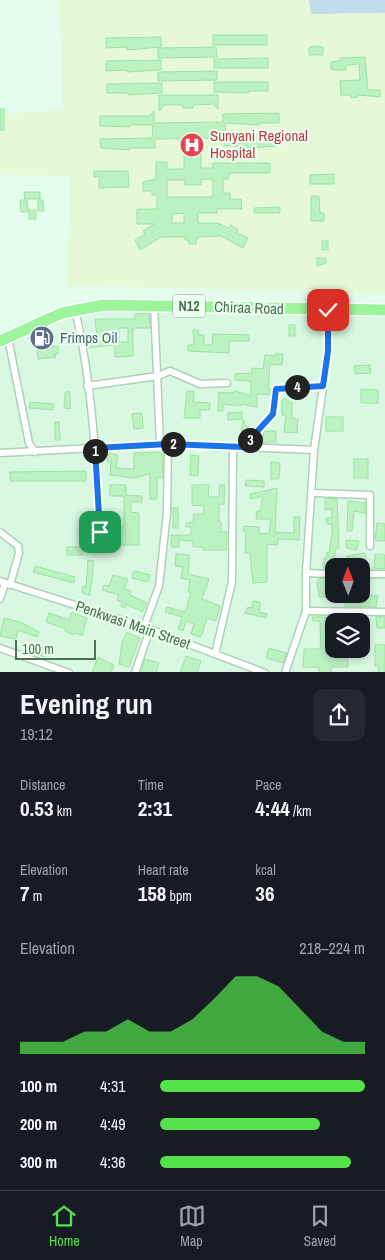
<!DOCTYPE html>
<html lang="en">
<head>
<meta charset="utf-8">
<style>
	body { margin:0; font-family:"Archivo Narrow",sans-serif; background:#242831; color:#f1f3f6; height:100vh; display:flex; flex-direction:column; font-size:19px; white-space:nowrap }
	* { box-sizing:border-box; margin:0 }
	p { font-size:16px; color:#9ea1a6 }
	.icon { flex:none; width:28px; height:28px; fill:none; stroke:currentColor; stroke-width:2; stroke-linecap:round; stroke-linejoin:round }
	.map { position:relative; height:672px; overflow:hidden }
	.sheet { display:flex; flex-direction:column; background:#171b24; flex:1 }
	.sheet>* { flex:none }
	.needle { width:32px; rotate:359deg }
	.fabs { position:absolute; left:325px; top:558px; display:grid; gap:10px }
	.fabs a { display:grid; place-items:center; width:45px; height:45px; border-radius:10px; background:#171b24; box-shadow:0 2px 8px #0003; font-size:25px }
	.scale { position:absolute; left:15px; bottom:12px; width:81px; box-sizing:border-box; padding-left:5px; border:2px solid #4a734d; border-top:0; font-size:14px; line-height:18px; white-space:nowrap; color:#4a734d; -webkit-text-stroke:4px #eafff0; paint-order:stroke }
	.pin { position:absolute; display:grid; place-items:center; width:42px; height:42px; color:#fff; margin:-21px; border-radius:10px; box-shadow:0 2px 8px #0006 }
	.km { position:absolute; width:25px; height:25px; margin:-12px; border-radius:50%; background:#222; color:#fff; font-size:14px; line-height:25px; text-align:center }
	.round { display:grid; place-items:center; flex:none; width:52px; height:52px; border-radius:10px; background:#242831 }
	.summary { display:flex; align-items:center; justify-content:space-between; height:85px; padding:0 20px }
	h1 { font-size:28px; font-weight:700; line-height:38px }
	.stats { display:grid; grid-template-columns:repeat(3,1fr); gap:8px; height:85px; padding:5px 20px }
	.stats div { display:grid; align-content:center }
	.stats b { font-size:21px; font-weight:700 }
	.stats small { font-size:14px; font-weight:400 }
	.stats p { font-size:14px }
	.chart { height:140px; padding:10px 20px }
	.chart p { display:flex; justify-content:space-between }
	.chart svg { width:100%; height:90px; margin-top:5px; fill:#54e34b; opacity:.7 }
	ul { padding:0 20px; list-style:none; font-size:16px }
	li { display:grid; grid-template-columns:80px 60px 1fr; align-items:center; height:38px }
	li i { height:12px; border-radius:6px; background:#54e34b }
	.tab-bar { display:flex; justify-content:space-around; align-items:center; height:70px; border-top:1px solid #363941; background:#171b24; font-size:14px; color:#9ea1a6 }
	.tab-bar a { display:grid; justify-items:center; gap:2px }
	.tab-bar .on { color:#54e34b }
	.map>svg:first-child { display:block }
	.residential { fill:#d8f8e1; fill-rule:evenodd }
	.medical { fill:#e5f9d7 }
	.green { fill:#c2dde9 }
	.building { fill:#bcf1c2; stroke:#9ce3a3; fill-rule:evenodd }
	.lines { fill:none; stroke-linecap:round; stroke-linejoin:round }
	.street-casing { stroke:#afd1b6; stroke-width:9 }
	.highway-casing { stroke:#fff; stroke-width:14 }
	.street { stroke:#fff; stroke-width:6 }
	.highway { stroke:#9df59b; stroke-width:11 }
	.route-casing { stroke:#fff; stroke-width:10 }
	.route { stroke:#1a73e8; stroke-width:6 }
	.labels { text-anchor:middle; stroke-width:4.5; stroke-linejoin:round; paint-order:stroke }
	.shield { fill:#eafff0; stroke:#7a9d7e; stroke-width:1 }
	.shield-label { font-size:14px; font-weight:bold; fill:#4a734d }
	.health-label { font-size:15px; fill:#be3a42; stroke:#eafff0; text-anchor:start }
	.street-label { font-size:15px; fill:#4a734d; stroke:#eafff0 }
	.service-label { font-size:15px; fill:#4e5e75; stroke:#eafff0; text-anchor:start }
</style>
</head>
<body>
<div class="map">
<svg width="385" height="673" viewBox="0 0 385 673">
	<rect width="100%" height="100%" fill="#e4fcec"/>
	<path class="residential" d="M88,309L385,310V672L0,673V343ZM334,566H361V594H334ZM334,621H361V649H334Z"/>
	<path class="medical" d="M60,0H309L311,14L385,13V293L67,286L71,176L0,175V114L63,110Z"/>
	<path class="green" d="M309,0H385V13L311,14Z"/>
	<g class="building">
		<rect x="213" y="35" width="54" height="10"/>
		<path d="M161,37V47L127,50V47L106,48V38Z"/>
		<path d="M314,46L323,47V55H309V48Z"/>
		<path d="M216,47L217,57L158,58V48Z"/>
		<path d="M365,57L368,90H380V97L358,95V97L351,98V95H341L340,81L360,80L359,64L346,65V70H331V62L340,61V58Z"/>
		<path d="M268,58V68H214V59Z"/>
		<path d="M161,60V70L127,72V70L106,71V61Z"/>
		<path d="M217,71V80L158,81V72Z"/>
		<path d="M214,82H268V91H249V93L214,92Z"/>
		<path d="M162,83V93L128,95V93H107V84Z"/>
		<path d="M159,95H218V109L213,104L193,105V108H183V105H165L159,111Z"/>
		<rect x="0" y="109" width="4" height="21"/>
		<path d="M154,111V123L223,122V114L279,113V123H259V125L225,123L226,137L278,136V146L247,148V146H224L223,138L155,139V148H130V150L101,148L100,139L152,138L153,125H130V127L100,126V116H150Z"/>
		<path d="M184,151H201V168H213V163H270V173H229V179H223V193H230V199H241L242,209H217V213H198V223H217L229,228L230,225L238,230L237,233L248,238L243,248L221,236L198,237V239H196V244H189L188,240H185V237H161L140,250L135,240L145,234L143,231L155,224H137V209H157V195H152V191H143V182L156,179V162H167V169H184ZM201,179H213V197H167V180H185V185H201ZM184,213V223H172V214Z"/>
		<path d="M94,171H128L129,187L99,188V176L94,177Z"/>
		<path d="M334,174V184H310V175Z"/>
		<path d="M24,192H40V199H25Z"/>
		<path d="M311,196H319L320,213H324V221H311Z"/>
		<path d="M20,200H27L28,212H21Z"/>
		<path d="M38,200H43L44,211H38Z"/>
		<path d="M280,207V213H254V208Z"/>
		<rect x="29" y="210" width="7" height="9"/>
		<rect x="322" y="241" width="6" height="9"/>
		<path d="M317,258H326V263L317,266Z"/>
		<path d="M149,313L150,328H133V356L115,357V346L112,345L88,348L86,337L97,336L95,319H135V314ZM119,328H128V342H119Z"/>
		<rect x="289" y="325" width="6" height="11"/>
		<path d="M45,329L48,347L58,346V354H55L56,357L38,359L37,349L40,348L37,332Z"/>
		<path d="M193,330H198L199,335H204V345H212L213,334L249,335V341H229V353L188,351V345H194Z"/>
		<path d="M275,354H283L282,365L270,364L268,389H271L270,395L257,394V407L241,404V406L223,404V411H218L219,392L232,393L235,391L251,396V381L235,380V374L252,373V368L263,369L265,355L275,356Z"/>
		<path d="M370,365L371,373L355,374L354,366Z"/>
		<path d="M361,389L378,390V403H361Z"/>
		<path d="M187,391H194L193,402L210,403L209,410H200V418H184Z"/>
		<path d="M65,392H70V409L64,408Z"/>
		<path d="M284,398L292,403V418L298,419L297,433L284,432L286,415H282V401Z"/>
		<path d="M30,402L54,404L53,410L29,408Z"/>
		<path d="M242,412V419L228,420V413Z"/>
		<path d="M142,413L143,428L134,429L132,414Z"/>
		<rect x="326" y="417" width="17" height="14"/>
		<path d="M243,419L246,427H248L247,436L241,434Z"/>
		<path d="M55,422H59L60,440H55Z"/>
		<path d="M264,431H276V442H262Z"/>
		<path d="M162,452L163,477L157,478V499H150V474L134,478L110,475L111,462L107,461L109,453L118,455L116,468L134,469V453Z"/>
		<path d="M191,455L199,456L198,476L190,475Z"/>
		<rect x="354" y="459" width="14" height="19"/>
		<path d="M271,462L280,463L279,479H271Z"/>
		<path d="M86,471V481H10V472Z"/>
		<path d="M246,480L264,481V487L245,486Z"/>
		<path d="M110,485H126V495L142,496V502H131V512L139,513V545H109L108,539H113V527H124V496H110Z"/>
		<path d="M192,485H209L208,497H219L220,485H225L224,504H219V522H221V532H227L226,550H203V547H193V541L179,540V547H171V535H191V527H186V523L193,522L194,514H204V506L192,505Z"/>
		<path d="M277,488L275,532L294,533V517H300L299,540L278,539V545L267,544V582L253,583L250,553H245L246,531H243L244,526L259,527V534L269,533L271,519H256L257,511H260L263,496L251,499L250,494Z"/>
		<path d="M325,498L337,499L339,548H336L333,569H325L323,566L324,558H326L327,552L329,553L332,533V524H327L326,518H332V509L325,510Z"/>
		<path d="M348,501L365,503V513L354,511L352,531H347Z"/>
		<rect x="173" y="508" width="5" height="20"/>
		<path d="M377,523L385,524V541L375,540Z"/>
		<path d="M346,540L359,541L357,550L346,548Z"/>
		<rect x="67" y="547" width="16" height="8"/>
		<path d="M365,553L366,560L348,563L347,556Z"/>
		<path d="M176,554L189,555L188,574L209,579L202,599L220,606L216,621L207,618L201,637L191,634L194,624L186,621L183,631L178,629L182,617L165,612L167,607L185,612L191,593L188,592L190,580L181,578L183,567L175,566Z"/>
		<path d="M375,554L385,555V569L374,568Z"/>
		<path d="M88,560L94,561L90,595L82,593L83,586L86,587Z"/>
		<path d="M35,566L75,577L74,583L33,572Z"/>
		<path d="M134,571L150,575L148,582L132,578Z"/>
		<path d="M113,575L128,579L124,589L131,591L130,595L147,603L142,612L126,604L125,608L121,606L122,602L117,600L119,595L102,590L104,585L109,586Z"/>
		<path d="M319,578L330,579V584H333L331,597H319L317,582Z"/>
		<path d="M347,594L378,596L376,607L345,606Z"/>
		<path d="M253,601L260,602L259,612L267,614L266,618L245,613L248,607L252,608Z"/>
		<path d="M72,612L87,618L82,635L74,633L73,635L65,631L66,629L46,622L49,613L69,620Z"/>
		<path d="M312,617H327V621H325L326,648L347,649L348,667H331V673H319V667H303L304,649H321L320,621H313Z"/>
		<path d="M376,617H385V628H377Z"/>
		<path d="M4,618L20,622L39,632L37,637L18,630L16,639L0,636Z"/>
		<path d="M127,632L140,638L129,667L119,664L122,643Z"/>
		<path d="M375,645H385V673H378L379,666H375Z"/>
		<path d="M40,647L46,650L44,657L37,654Z"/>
		<path d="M269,648L286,653L283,663L266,658Z"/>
		<path d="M186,656L201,661L197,673H180Z"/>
		<path d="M98,657L114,665L111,673H92Z"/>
		<path d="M145,659L159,663L156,673H141Z"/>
	</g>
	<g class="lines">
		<defs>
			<g id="street">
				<path d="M154,304L160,444"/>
				<path d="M75,310C92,381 96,459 100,532"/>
				<path d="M8,338L29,443L35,452"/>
				<path d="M87,386L158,376L170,371L200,384L227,383"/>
				<path d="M243,447L273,414L276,389L323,386"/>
				<path d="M0,453L168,444L314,450"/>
				<path d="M312,493L370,495V546"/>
				<path d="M0,532L18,546L19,553L10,585"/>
				<path d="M306,573L334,574"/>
				<path d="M361,574H385"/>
				<path d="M0,581L144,627L265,673"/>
				<path d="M0,599L5,583"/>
				<path d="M306,611L385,612"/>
				<path d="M144,627L159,586L167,512L168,444"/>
				<path d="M0,648L69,673"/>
				<path d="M215,654L232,582L233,447"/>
				<path d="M135,673L150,629"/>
				<path d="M285,673L306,611V573L314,450L328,351V310"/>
			</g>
			<path id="highway" d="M0,341L62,313L104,305L385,310"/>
		</defs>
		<use href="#street" class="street-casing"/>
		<use href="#highway" class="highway-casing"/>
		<use href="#street" class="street"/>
		<use href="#highway" class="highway"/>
	</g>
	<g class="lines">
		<defs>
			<path id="route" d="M100,532L95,448L168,444L243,447L273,414L276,389L323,386L328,351V310"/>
		</defs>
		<use href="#route" class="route-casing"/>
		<use href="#route" class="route"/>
	</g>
	<defs>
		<symbol id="hospital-disc" viewBox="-11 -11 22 22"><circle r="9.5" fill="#e0444e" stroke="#eafff0"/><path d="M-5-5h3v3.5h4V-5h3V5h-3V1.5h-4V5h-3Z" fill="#fff"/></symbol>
		<symbol id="fuel-disc" viewBox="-11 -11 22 22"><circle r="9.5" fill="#5c6f8a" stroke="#eafff0"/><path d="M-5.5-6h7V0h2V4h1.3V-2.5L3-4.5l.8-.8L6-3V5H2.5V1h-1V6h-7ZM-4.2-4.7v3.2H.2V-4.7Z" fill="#fff"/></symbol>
	</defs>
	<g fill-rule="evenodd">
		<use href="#hospital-disc" x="178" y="131" width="28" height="28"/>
		<use href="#fuel-disc" x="28" y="324" width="28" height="28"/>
	</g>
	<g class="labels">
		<rect class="shield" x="173" y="294.5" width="32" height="23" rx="4"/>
		<g class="shield-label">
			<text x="189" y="311">N12</text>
		</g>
		<g class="health-label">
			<text x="210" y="141">Sunyani Regional<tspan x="210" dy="17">Hospital</tspan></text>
		</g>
		<g class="street-label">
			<text transform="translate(249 308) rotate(2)" y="5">Chiraa Road</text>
			<text transform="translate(133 625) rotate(19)" y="5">Penkwasi Main Street</text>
		</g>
		<g class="service-label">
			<text x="60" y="343">Frimps Oil</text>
		</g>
	</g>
</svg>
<div class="fabs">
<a><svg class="needle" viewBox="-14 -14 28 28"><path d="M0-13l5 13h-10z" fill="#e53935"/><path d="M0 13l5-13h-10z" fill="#9ea1a6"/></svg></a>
<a><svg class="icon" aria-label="layers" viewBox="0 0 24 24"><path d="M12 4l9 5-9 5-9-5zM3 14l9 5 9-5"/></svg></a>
</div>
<div class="scale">100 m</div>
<div class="pin" style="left:100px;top:532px;background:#1e9e55"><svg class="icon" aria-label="arrive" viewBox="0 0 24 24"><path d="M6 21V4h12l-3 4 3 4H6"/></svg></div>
<div class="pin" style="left:328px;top:310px;background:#d93025"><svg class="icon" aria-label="check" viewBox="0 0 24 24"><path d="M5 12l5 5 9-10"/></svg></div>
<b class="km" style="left:95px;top:451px">1</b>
<b class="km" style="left:173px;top:444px">2</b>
<b class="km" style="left:250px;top:440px">3</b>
<b class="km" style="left:297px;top:387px">4</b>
</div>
<section class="sheet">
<div class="summary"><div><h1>Evening run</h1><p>19:12</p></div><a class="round"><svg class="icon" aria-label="share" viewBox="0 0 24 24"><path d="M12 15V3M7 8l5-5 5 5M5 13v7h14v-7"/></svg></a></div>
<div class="stats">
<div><p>Distance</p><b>0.53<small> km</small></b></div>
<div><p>Time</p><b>2:31</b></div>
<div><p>Pace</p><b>4:44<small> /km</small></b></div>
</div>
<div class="stats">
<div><p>Elevation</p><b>7<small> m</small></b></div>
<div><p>Heart rate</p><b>158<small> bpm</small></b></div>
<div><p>kcal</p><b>36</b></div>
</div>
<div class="chart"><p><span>Elevation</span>218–224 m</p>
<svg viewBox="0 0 160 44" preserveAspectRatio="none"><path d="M0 44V38L10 38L20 38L30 33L40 33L50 27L60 33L70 33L80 27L90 17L100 6L110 6L120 11L130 22L140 33L150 38L160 38V44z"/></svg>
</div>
<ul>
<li><b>100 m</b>4:31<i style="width:100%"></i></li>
<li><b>200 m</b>4:49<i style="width:78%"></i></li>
<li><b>300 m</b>4:36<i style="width:93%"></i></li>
</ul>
</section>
<nav class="tab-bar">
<a class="on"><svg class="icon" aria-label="home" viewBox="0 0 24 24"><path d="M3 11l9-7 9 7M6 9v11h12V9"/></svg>Home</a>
<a><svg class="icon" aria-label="map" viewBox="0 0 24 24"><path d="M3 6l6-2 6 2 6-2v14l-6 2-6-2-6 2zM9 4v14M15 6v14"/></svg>Map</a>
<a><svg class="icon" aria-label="saved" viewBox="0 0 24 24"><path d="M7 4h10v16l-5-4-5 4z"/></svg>Saved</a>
</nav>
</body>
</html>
